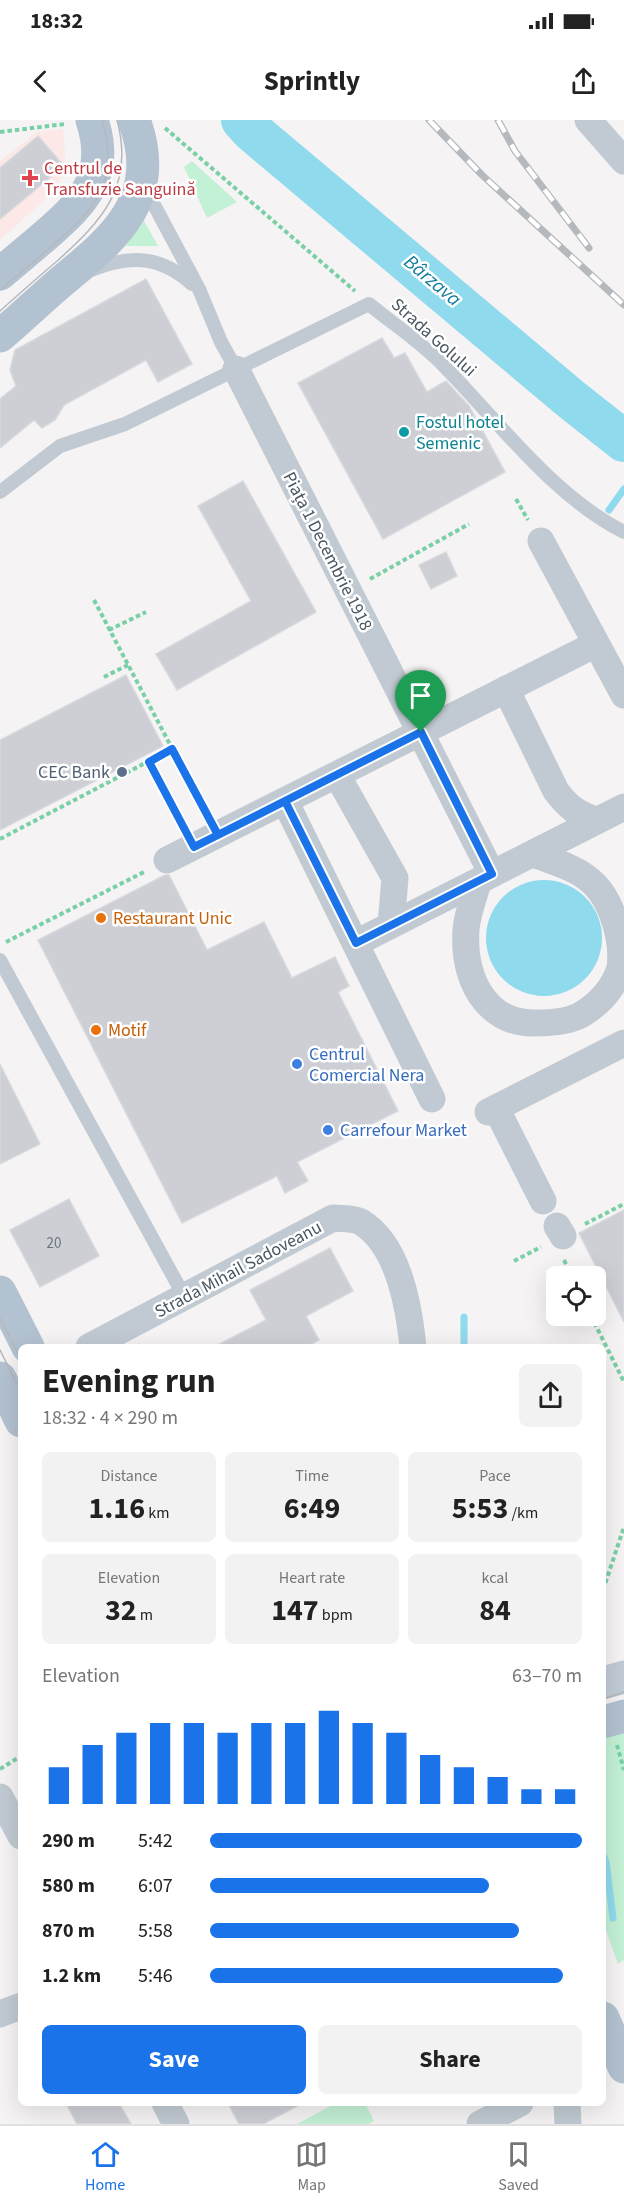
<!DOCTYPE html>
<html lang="en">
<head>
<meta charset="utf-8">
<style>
	body { margin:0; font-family:"Source Sans 3",sans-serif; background:#f2f2f2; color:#222; height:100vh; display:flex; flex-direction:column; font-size:22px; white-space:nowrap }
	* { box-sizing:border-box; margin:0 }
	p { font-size:20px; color:#767676 }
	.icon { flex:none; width:33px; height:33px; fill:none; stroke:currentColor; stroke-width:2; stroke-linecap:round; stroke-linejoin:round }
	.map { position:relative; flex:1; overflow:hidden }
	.sheet { position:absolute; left:18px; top:1224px; width:588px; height:762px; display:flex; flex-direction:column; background:#fff; border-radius:9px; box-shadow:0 6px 24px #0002 }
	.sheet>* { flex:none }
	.tools { position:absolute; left:546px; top:1146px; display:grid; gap:12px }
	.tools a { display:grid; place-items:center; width:60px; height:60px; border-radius:9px; background:#fff; box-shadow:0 6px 24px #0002; font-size:30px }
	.pin { position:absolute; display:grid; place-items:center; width:51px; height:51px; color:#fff; margin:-62px -26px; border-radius:50% 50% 50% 0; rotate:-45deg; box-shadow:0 0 6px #0007 }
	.pin .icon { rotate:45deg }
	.round { display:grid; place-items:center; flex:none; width:63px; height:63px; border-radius:9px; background:#f2f2f2 }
	.headline { display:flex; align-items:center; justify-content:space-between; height:102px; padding:0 24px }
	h1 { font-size:33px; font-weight:700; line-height:45px }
	.metrics { display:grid; grid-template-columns:repeat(3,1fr); gap:9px; height:102px; padding:6px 24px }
	.metrics div { display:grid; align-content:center; border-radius:9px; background:#f2f2f2; text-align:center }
	.metrics b { font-size:30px; font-weight:700 }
	.metrics small { font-size:16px; font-weight:400 }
	.metrics p { font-size:16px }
	.chart { height:168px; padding:12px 24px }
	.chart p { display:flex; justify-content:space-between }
	.chart svg { width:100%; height:108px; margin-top:6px; stroke:#1a73e8; stroke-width:6 }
	.button { display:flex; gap:12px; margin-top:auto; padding:12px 24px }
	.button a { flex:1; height:69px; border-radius:9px; background:#1a73e8; color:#fff; font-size:24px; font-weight:700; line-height:69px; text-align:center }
	.button a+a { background:#f2f2f2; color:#222 }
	ul { padding:0 24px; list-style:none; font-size:20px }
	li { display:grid; grid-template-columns:96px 72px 1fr; align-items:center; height:45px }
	li i { height:15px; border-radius:8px; background:#1a73e8 }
	.status { display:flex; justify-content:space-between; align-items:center; height:42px; padding:0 30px; background:#fff; direction:ltr }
	.status svg { height:16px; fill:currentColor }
	header { display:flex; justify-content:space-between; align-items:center; height:78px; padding:0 24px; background:#fff; font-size:27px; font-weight:700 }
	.menu { display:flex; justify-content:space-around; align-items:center; height:84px; border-top:2px solid #e0e0e0; background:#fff; font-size:16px; color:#767676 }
	.menu a { display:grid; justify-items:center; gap:3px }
	.menu .selected { color:#1a73e8 }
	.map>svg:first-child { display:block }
	.medical { fill:#fce8e6 }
	.green { fill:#c3f1d5 }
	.water { fill:#90daee }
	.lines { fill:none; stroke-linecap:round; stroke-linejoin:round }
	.stream { stroke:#90daee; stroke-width:7 }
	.river { stroke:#90daee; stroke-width:42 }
	.building { fill:#cdcfd5; stroke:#d7d9de; stroke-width:1.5 }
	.path { stroke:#7ad0a6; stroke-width:4; stroke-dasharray:4.5 3; stroke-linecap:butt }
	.lane { stroke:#c1cad2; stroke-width:14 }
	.street { stroke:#c1cad2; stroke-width:27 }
	.secondary { stroke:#c1cbd6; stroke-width:33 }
	.primary { stroke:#b3c2d1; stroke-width:33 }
	.tram { stroke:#b5b8bd; stroke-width:1.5 }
	.rail-casing { stroke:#b5b8bd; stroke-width:7 }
	.rail { stroke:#fff; stroke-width:4.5; stroke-dasharray:14; stroke-linecap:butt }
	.primary-bridge { stroke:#b3c2d1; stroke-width:33 }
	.route-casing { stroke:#fff; stroke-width:12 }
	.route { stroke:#1a73e8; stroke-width:8 }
	.health-dot { fill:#e0444e; stroke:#fff; stroke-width:2 }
	.culture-dot { fill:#0f9aa8; stroke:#fff; stroke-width:2 }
	.service-dot { fill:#5c6f8a; stroke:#fff; stroke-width:2 }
	.food-dot { fill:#e8710a; stroke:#fff; stroke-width:2 }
	.shop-dot { fill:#3f7fe0; stroke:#fff; stroke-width:2 }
	.labels { text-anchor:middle; stroke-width:5; stroke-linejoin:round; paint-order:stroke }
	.number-label { font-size:15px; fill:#6b747e }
	.health-label { font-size:18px; fill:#be3a42; stroke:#fff; text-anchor:start }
	.street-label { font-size:18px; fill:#4a5661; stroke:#fff }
	.culture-label { font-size:18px; fill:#0d838f; stroke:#fff; text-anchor:start }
	.service-label { font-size:18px; fill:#4e5e75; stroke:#fff; text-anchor:end }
	.food-label { font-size:18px; fill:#c56008; stroke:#fff; text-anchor:start }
	.shop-label { font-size:18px; fill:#366cbe; stroke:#fff; text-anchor:start }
	.water-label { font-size:20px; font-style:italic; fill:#0c7c9b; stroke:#fff }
</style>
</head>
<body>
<div class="status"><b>18:32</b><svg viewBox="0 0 49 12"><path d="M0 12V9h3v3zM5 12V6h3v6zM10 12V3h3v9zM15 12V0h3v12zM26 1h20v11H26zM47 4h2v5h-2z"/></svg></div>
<header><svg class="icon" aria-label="back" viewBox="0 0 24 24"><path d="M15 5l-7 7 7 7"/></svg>Sprintly<svg class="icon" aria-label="share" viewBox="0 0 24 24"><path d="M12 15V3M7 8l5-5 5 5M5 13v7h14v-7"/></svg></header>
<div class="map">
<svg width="624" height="2004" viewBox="0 0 624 2004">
	<rect width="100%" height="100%" fill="#f5f3f3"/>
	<path class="medical" d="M63,9L66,46L56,69L0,120V41L37,12Z"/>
	<g class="green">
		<path d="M192,41L237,82L207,98L184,47Z"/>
		<path d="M143,99L158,126H126Z"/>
		<path d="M624,1609V1840L618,1844L603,1802V1616Z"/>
		<path d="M336,1983H365L374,2001L368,2004H297Z"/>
	</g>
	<circle class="water" cx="544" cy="818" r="58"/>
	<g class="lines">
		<g class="stream">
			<path d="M609,390L624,369"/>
			<path d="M464,1197V1227"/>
			<path d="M603,1735L606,1742L613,1798"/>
		</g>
		<path class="river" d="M242,0L253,12L572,280L624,321"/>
	</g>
	<g class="building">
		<path d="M38,16L64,46L0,99V48Z"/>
		<path d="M146,159L192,244L158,262L146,240L64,285L55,300L42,308L34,300L0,328V279L16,266L10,250L15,230Z"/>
		<path d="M382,218L394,238L405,233L427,272L446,261L457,273L469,286L505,352L383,419L298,263Z"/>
		<path d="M243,361L316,492L177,570L156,534L251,481L198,386Z"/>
		<path d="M446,432L457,456L431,469L419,445Z"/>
		<path d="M126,555L163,626L0,710V620Z"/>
		<path d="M165,755H169L207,830L264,802L292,858L335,837L349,866L338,872L398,991L297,1042L308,1061L285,1073L277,1056L182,1103L38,820Z"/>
		<path d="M0,944L40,1024L0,1044Z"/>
		<path d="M69,1079L99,1136L40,1167L10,1110Z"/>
		<path d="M624,1090V1202L579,1113Z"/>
		<path d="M330,1128L353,1171L306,1196L319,1220L307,1227H214L266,1200L250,1170Z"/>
		<path d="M66,1983H119L131,2004H77Z"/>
		<path d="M228,1983H303L263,2004H239Z"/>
	</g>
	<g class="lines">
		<g class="path">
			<path d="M165,8L355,171"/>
			<path d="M0,12L65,4"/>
			<path d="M516,379L528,400"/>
			<path d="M370,459L469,404"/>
			<path d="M94,480L206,693"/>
			<path d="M109,510L146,492"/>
			<path d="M104,557L128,545"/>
			<path d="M149,642L182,705"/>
			<path d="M0,719L172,629"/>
			<path d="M6,822L146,751"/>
			<path d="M585,1104L624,1084"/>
			<path d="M564,1140L572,1156"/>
			<path d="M514,1141L541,1127"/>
			<path d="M591,1196L624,1262"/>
			<path d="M20,1365L21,1367"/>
			<path d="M603,1470L624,1407"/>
			<path d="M617,1625L624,1650"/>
			<path d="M0,1649L21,1636"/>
		</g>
		<g class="lane">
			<path d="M144,66L199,169L221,222L236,249"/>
			<path d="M91,150C130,135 160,135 192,164"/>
			<path d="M0,372L60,326L125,304L369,184C393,204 421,222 443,245C498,301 554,377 624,412"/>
			<path d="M0,840L184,1176"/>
		</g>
		<g class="street">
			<path d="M588,0L624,41"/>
			<path d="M236,249L492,754"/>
			<path d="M541,421L624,575"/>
			<path d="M506,569L556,671C568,687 577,694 596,700"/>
			<path d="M337,655L395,758L391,805"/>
			<path d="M285,681L432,979"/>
			<path d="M167,740L596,524"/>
			<path d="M478,762C474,777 467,794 466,810C463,856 484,904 535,903C550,903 571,902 584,893C601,882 614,867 620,848C624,819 611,775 587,758C572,746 551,741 533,734"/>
			<path d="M356,823L624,687"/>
			<path d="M496,988L543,1081"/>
			<path d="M488,992L624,923"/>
			<path d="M557,1106L563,1116"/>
			<path d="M89,1227L333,1098C342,1099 354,1098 361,1102C399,1125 409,1187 413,1227"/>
			<path d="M0,1677L21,1716"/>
			<path d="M0,1894L21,1886"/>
			<path d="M165,1983L176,2004"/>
			<path d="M567,1983L568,2004"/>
			<path d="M480,2004L520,1983"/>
		</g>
		<path class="secondary" d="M603,1563L624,1557"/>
		<g class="primary">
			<path d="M0,154C15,141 31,128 46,115C85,81 110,55 92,0"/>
			<path d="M0,216C21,198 41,179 62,161C116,117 163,77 134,0"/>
			<path d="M0,1172L28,1227"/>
			<path d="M0,1258L21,1301"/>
			<path d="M603,1898L624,1947"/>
		</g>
		<g class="tram">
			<path d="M0,170C18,155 36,140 53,125C97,88 120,59 102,0"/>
			<path d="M0,191C19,174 37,158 56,142C102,101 135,66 117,0"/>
			<path d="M0,1198L21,1240"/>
			<path d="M0,1230L21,1272"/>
			<path d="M603,1579L624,1572"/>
			<path d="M603,1595L624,1588"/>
		</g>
		<defs>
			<g id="rail">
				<path d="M429,0L482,55L624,185"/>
				<path d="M498,0L515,31L589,128"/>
			</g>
		</defs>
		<use href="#rail" class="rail-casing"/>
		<use href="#rail" class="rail"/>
		<path class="primary-bridge" d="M603,1602L624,1596"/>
	</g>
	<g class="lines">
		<defs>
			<path id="route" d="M421,612L218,715L172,629L149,642L194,727L285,681L356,823L492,754L421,612"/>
		</defs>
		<use href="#route" class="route-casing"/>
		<use href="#route" class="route"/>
	</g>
	<path class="health-dot" d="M27 49h6v6h6v6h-6v6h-6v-6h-6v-6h6z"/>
	<circle class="culture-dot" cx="404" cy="312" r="6"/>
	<circle class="service-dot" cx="122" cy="652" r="6"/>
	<g class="food-dot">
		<circle cx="101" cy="798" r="6"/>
		<circle cx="96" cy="910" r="6"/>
	</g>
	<g class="shop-dot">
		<circle cx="297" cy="944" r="6"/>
		<circle cx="328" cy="1010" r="6"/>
	</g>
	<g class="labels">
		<g class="number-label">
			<text x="54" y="1128">20</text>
		</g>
		<g class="health-label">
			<text x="44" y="54">Centrul de<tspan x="44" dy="21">Transfuzie Sanguină</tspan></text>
		</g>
		<g class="street-label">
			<text transform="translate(434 217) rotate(42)" y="6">Strada Golului</text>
			<text transform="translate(328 431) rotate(63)" y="6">Piața 1 Decembrie 1918</text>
			<text transform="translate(238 1149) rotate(-28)" y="6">Strada Mihail Sadoveanu</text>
		</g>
		<g class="culture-label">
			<text x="416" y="308">Fostul hotel<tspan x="416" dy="21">Semenic</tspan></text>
		</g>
		<g class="service-label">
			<text x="110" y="658">CEC Bank</text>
		</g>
		<g class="food-label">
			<text x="113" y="804">Restaurant Unic</text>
			<text x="108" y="916">Motif</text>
		</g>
		<g class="shop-label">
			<text x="309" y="940">Centrul<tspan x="309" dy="21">Comercial Nera</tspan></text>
			<text x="340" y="1016">Carrefour Market</text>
		</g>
		<g class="water-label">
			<text transform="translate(433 160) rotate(40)" y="7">Bârzava</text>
		</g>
	</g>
</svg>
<div class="tools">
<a><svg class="icon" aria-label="locate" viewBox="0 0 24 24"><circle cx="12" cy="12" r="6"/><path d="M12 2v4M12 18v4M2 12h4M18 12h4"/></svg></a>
</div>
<div class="pin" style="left:421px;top:612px;background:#1e9e55"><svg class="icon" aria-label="arrive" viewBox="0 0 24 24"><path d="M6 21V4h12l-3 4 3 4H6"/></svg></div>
<section class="sheet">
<div class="headline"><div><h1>Evening run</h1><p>18:32 · 4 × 290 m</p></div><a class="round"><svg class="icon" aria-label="share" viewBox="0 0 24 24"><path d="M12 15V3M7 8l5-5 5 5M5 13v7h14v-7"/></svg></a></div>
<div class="metrics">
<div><p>Distance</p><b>1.16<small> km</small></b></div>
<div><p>Time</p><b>6:49</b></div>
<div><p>Pace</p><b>5:53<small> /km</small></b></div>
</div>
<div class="metrics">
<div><p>Elevation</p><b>32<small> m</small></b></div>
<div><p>Heart rate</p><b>147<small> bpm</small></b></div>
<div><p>kcal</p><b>84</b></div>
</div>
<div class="chart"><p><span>Elevation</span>63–70 m</p>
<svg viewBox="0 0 160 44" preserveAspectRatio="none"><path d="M5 44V29M15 44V20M25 44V15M35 44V11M45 44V11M55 44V15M65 44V11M75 44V11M85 44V6M95 44V11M105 44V15M115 44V24M125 44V29M135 44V33M145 44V38M155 44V38"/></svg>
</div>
<ul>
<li><b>290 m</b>5:42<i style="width:100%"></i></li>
<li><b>580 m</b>6:07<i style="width:75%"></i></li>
<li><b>870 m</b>5:58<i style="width:83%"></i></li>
<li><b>1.2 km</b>5:46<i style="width:95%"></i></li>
</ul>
<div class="button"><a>Save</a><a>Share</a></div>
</section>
</div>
<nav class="menu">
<a class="selected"><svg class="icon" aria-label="home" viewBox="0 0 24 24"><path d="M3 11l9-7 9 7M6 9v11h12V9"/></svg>Home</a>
<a><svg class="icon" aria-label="map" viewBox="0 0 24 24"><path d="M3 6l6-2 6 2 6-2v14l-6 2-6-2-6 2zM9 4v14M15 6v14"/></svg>Map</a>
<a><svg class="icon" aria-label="saved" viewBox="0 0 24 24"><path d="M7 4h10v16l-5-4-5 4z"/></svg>Saved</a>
</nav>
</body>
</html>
